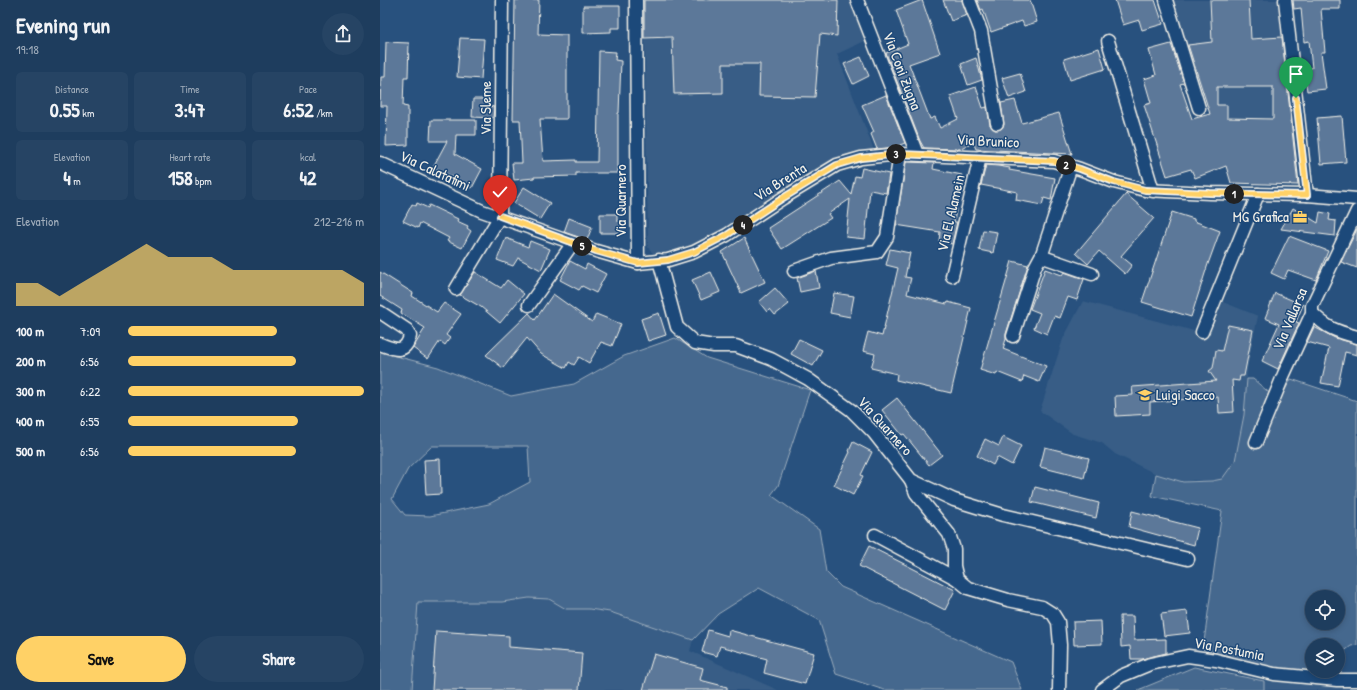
<!DOCTYPE html>
<html lang="en">
<head>
<meta charset="utf-8">
<style>
	body { margin:0; font-family:"Patrick Hand",sans-serif; background:#264464; color:#f1f3f6; height:100vh; display:flex; flex-direction:column; font-size:15px; white-space:nowrap }
	* { box-sizing:border-box; margin:0 }
	p { font-size:13px; color:#a1aebc }
	.icon { flex:none; width:22px; height:22px; fill:none; stroke:currentColor; stroke-width:2; stroke-linecap:round; stroke-linejoin:round }
	.map { position:relative; flex:1; overflow:hidden }
	.sheet { display:flex; flex-direction:column; background:#1e3d5e; width:380px }
	.sheet>* { flex:none }
	.fabs { position:absolute; left:925px; top:590px; display:grid; gap:8px }
	.fabs a { display:grid; place-items:center; width:40px; height:40px; border-radius:50%; background:#1e3d5e; box-shadow:0 2px 6px #0003,0 0 0 1px #3c5673; font-size:20px }
	.pin { position:absolute; display:grid; place-items:center; width:34px; height:34px; color:#fff; margin:-41px -17px; border-radius:50% 50% 50% 0; rotate:-45deg; box-shadow:0 0 4px #0007 }
	.pin .icon { rotate:45deg }
	.km { position:absolute; width:20px; height:20px; margin:-10px; border-radius:50%; background:#222; color:#fff; font-size:11px; line-height:20px; text-align:center }
	.round { display:grid; place-items:center; flex:none; width:42px; height:42px; border-radius:21px; background:#264464 }
	.head { display:flex; align-items:center; justify-content:space-between; height:68px; padding:0 16px }
	h1 { font-size:22px; font-weight:800; line-height:30px }
	.metrics { display:grid; grid-template-columns:repeat(3,1fr); gap:6px; height:68px; padding:4px 16px }
	.metrics div { display:grid; align-content:center; border-radius:6px; background:#264464; text-align:center }
	.metrics b { font-size:20px; font-weight:800 }
	.metrics small { font-size:11px; font-weight:400 }
	.metrics p { font-size:11px }
	.chart { height:112px; padding:8px 16px }
	.chart p { display:flex; justify-content:space-between }
	.chart svg { width:100%; height:72px; margin-top:4px; fill:#ffd166; opacity:.7 }
	.cta { display:flex; gap:8px; margin-top:auto; padding:8px 16px }
	.cta a { flex:1; height:46px; border-radius:24px; background:#ffd166; color:#111; font-size:16px; font-weight:800; line-height:46px; text-align:center }
	.cta a+a { background:#264464; color:#f1f3f6 }
	ul { padding:0 16px; list-style:none; font-size:13px }
	li { display:grid; grid-template-columns:64px 48px 1fr; align-items:center; height:30px }
	li i { height:10px; border-radius:5px; background:#ffd166 }
	main { display:flex; flex:1; min-height:0 }
	.map>svg:first-child { display:block }
	.built { fill:#375d86 }
	.green { fill:#45688e; stroke:#9cacbb; fill-rule:evenodd }
	.building { fill:#5b7899; stroke:#f4f1e8; fill-rule:evenodd }
	.lines { fill:none; stroke-linecap:round; stroke-linejoin:round }
	.minor-casing { stroke:#f4f1e8; stroke-width:15 }
	.minor { stroke:#1f4a7a; stroke-width:12 }
	.route-casing { stroke:#fff; stroke-width:8 }
	.route { stroke:#ffd166; stroke-width:5 }
	.labels { text-anchor:middle; stroke-width:3; stroke-linejoin:round; paint-order:stroke }
	.street-label { font-size:15px; fill:#f4f1e8; stroke:#1f4a7a }
	.poi-label { font-size:15px; fill:#f4f1e8; stroke:#1f4a7a; text-anchor:end }
</style>
</head>
<body>
<main>
<section class="sheet">
<div class="head"><div><h1>Evening run</h1><p>19:18</p></div><a class="round"><svg class="icon" aria-label="share" viewBox="0 0 24 24"><path d="M12 15V3M7 8l5-5 5 5M5 13v7h14v-7"/></svg></a></div>
<div class="metrics">
<div><p>Distance</p><b>0.55<small> km</small></b></div>
<div><p>Time</p><b>3:47</b></div>
<div><p>Pace</p><b>6:52<small> /km</small></b></div>
</div>
<div class="metrics">
<div><p>Elevation</p><b>4<small> m</small></b></div>
<div><p>Heart rate</p><b>158<small> bpm</small></b></div>
<div><p>kcal</p><b>42</b></div>
</div>
<div class="chart"><p><span>Elevation</span>212–216 m</p>
<svg viewBox="0 0 160 44" preserveAspectRatio="none"><path d="M0 44V30L10 30L20 38L30 30L40 22L50 14L60 6L70 14L80 14L90 14L100 22L110 22L120 22L130 22L140 22L150 22L160 30V44z"/></svg>
</div>
<ul>
<li><b>100 m</b>7:09<i style="width:63%"></i></li>
<li><b>200 m</b>6:56<i style="width:71%"></i></li>
<li><b>300 m</b>6:22<i style="width:100%"></i></li>
<li><b>400 m</b>6:55<i style="width:72%"></i></li>
<li><b>500 m</b>6:56<i style="width:71%"></i></li>
</ul>
<div class="cta"><a>Save</a><a>Share</a></div>
</section>
<div class="map">
<svg width="977" height="690" viewBox="0 0 977 690">
	<rect width="100%" height="100%" fill="#28517e"/>
	<filter id="ink" filterUnits="userSpaceOnUse"><feTurbulence type="fractalNoise" baseFrequency=".025" numOctaves="2"/><feDisplacementMap in="SourceGraphic" scale="8" xChannelSelector="R" yChannelSelector="G"/><feConvolveMatrix kernelMatrix="1 2 1 2 8 2 1 2 1" color-interpolation-filters="sRGB"/></filter>
	<g filter="url(#ink)">
		<g class="built">
			<path d="M264,0H472L487,40L457,54L494,150L435,170L325,242L274,255L268,247Z"/>
			<path d="M792,0H898L918,185L851,183L808,45Z"/>
			<path d="M703,301L829,335L843,302L878,316L868,364L864,415L855,461L842,479L829,482L814,480L803,482L776,474L735,454L722,443L693,434L660,411L683,339Z"/>
			<path d="M149,598L169,599L186,609H209L230,612L313,640L310,651L398,690H32L38,602H121Z"/>
			<path d="M884,681L977,686V690H884Z"/>
		</g>
		<g class="green">
			<path d="M295,338L327,358L430,390L398,486L391,495L439,529L446,572L461,587L631,662L642,690H504L456,674L439,620L379,588L338,614L313,640L230,612L209,609H186L169,599L149,598L122,602H38L32,690H0V352L58,367L131,396L194,384L244,356ZM52,446H148L150,482L109,504L50,516L25,515L12,499L28,469Z"/>
			<path d="M867,379H873L899,401L911,379L977,401V645L971,646L958,656V645H932V671H951V673L894,670L823,649L842,511L772,496L776,474L803,482L832,481L842,479L855,461L864,415ZM932,597H958V623H932Z"/>
			<path d="M814,667L884,681V690H758Z"/>
		</g>
		<g class="building">
			<path d="M135,0H159L158,34L187,35V119H160L163,161L196,160V162H217L219,51L236,52L235,60L241,61L239,113H238V173H196V176L154,177V178L134,180L132,163H142L140,120H133Z"/>
			<path d="M264,0H458L457,36L440,34L435,97L379,96L380,64H343V93L294,94L292,37L264,38Z"/>
			<path d="M542,0L560,53L529,64L550,119L555,117L560,128L578,119L570,96L596,87L603,108L607,107L610,125L615,130L621,129L624,125L621,103L635,100L642,123L679,113L692,154L596,149L593,142L579,149L544,148L540,141L506,53L528,44L516,10Z"/>
			<path d="M563,0H582L587,15L571,21Z"/>
			<path d="M597,0H650L657,22L644,26L642,21L611,32L603,9L601,10Z"/>
			<path d="M735,0H775L783,24L762,30L759,20L743,25Z"/>
			<path d="M830,0H869L871,39L902,37L918,185L851,183L846,166L815,178L811,169L787,176L764,105L771,103L764,79L776,75L769,50L791,44L804,83L800,84L812,119L830,114L808,45L832,42ZM837,87H893V119L847,118V105H837Z"/>
			<path d="M913,0H960V9H941L945,52H941L946,89L927,91L924,69L932,68L929,41L924,42L921,8L914,9Z"/>
			<path d="M203,6H240V28H231V32L203,33Z"/>
			<path d="M80,38L104,39L101,79L77,77Z"/>
			<path d="M6,42L29,43L28,77H24L23,106L28,107V145L6,146L7,106H0L1,77H5Z"/>
			<path d="M719,48L725,69L690,80L684,59Z"/>
			<path d="M481,57L489,76L473,84L464,64Z"/>
			<path d="M596,58L602,80L588,85L581,64Z"/>
			<path d="M640,73L646,92L629,98L622,78Z"/>
			<path d="M506,95L525,143L515,147L497,149L491,134L494,132L482,105Z"/>
			<path d="M93,99H110L109,106L114,107L113,118L92,117Z"/>
			<path d="M962,116L966,162L941,164L937,118Z"/>
			<path d="M51,120H96V135H76L75,154L102,169L92,188L53,167L67,141H50Z"/>
			<path d="M526,162L554,163L553,169L582,175L574,222H577L572,244L559,241L560,232L516,225Z"/>
			<path d="M606,165L618,166L630,168L629,170L675,178L671,200L664,198L662,205L636,200L637,192L601,185Z"/>
			<path d="M482,168L509,174L506,193L490,190L485,239L466,237L470,199L448,214L451,218L402,249L388,228L460,181L471,194L475,176L480,177Z"/>
			<path d="M144,187L170,203L160,219L134,203Z"/>
			<path d="M746,194L774,218L741,256L752,265L745,274L719,251L708,264L696,253Z"/>
			<path d="M37,203L48,208L49,205L78,219L77,221L88,226L87,228L91,231L82,248L67,241L69,238L40,223L38,228L23,221L32,204L36,206Z"/>
			<path d="M913,208L938,223L940,212L950,214L949,220L956,221L955,236L901,229Z"/>
			<path d="M792,212L814,219V221L840,231L828,264L811,317L762,302Z"/>
			<path d="M220,214H237V221H244V233H220Z"/>
			<path d="M189,218L212,227L207,240L184,232Z"/>
			<path d="M977,229V268L961,262Z"/>
			<path d="M603,230L617,232L613,253L599,250Z"/>
			<path d="M909,236L948,251L936,280L908,270L904,279L891,273Z"/>
			<path d="M126,238L148,247L150,241L170,249L161,270L138,258L133,266L117,260Z"/>
			<path d="M364,238L385,282L361,293L342,252Z"/>
			<path d="M510,249L530,253L525,277L531,278L527,294L567,304L568,302L591,308L571,393L516,380L517,374L491,368L495,354L483,351L488,332L502,336L518,268L506,265Z"/>
			<path d="M190,261L205,269L207,264L226,274L216,293L202,286L199,290L180,280Z"/>
			<path d="M632,261L648,265L626,334V339L623,349L666,366L659,382L644,376L642,382L617,372L616,375L600,370Z"/>
			<path d="M665,269L682,275L684,272L704,279L697,300L688,297L680,318L674,316L667,334L654,328L660,313L650,309Z"/>
			<path d="M436,271L439,288L420,292L417,278Z"/>
			<path d="M0,272L33,293L32,296L57,312L64,303L81,314L66,335L70,338L65,345L60,341L48,359L33,348L45,328L21,313L22,310L0,296Z"/>
			<path d="M95,272L121,288L127,280L144,294L120,323L101,307L80,295Z"/>
			<path d="M331,272L340,292L321,300L312,280Z"/>
			<path d="M395,288L409,304L395,315L390,309L387,312L379,302Z"/>
			<path d="M454,293L474,296L470,317L450,313Z"/>
			<path d="M895,293L923,305L916,322L919,323L898,369L882,361L899,324L885,318Z"/>
			<path d="M173,294L212,322L216,314L241,324L232,346L221,342L209,363L199,357L194,365L189,362L186,368L161,354L147,338L123,368L106,355L149,313L155,320Z"/>
			<path d="M279,313L286,335L268,341L261,319Z"/>
			<path d="M848,325L873,330L864,376H860L859,381L852,380L854,412L839,413L838,397L770,402V414L736,416L735,396L753,395L752,387L836,381L829,371L833,368L836,350L842,351Z"/>
			<path d="M934,327L955,338L977,344V355L965,352L958,386L941,383L949,348L927,342Z"/>
			<path d="M419,339L442,350L433,366L411,354Z"/>
			<path d="M517,398L562,455L549,465L524,434L522,435L502,410Z"/>
			<path d="M623,437L641,446L632,465L617,457L613,465L597,456L605,439L619,446Z"/>
			<path d="M473,442L492,452L481,475L483,476L473,495L454,485L470,452L469,451Z"/>
			<path d="M665,447L709,458L704,478L660,467Z"/>
			<path d="M60,459L61,494L46,495L44,460Z"/>
			<path d="M655,487L719,503L716,518L651,502Z"/>
			<path d="M752,511L818,528L814,545L749,527Z"/>
			<path d="M489,546L575,590L565,610L479,566Z"/>
			<path d="M807,611L810,633L784,636L781,614Z"/>
			<path d="M740,616H753L754,640L786,639V653L762,659H751L750,646L741,647Z"/>
			<path d="M721,621L722,644L694,645L693,622Z"/>
			<path d="M328,630L348,636L349,630L434,653L425,684L384,673L387,659L340,646L337,656L322,652Z"/>
			<path d="M56,631L129,636V647L202,653L199,690H52Z"/>
			<path d="M274,654L323,668L320,680L347,687V690H263Z"/>
		</g>
		<g class="lines">
			<defs>
				<g id="minor">
					<path d="M256,0L258,263L288,260L314,252L347,235L403,198L457,165L481,158L520,154L674,161L700,169L734,182L765,190L830,193L927,195L977,199"/>
					<path d="M477,0L537,154"/>
					<path d="M589,0L601,31L617,123"/>
					<path d="M786,0L819,108"/>
					<path d="M905,0L927,195"/>
					<path d="M728,41L773,191"/>
					<path d="M0,163L102,211L216,251L258,263"/>
					<path d="M691,166L662,254L666,258L712,274"/>
					<path d="M279,260L297,327L315,343L334,346H356L391,359L428,379L471,410L494,433L531,480L574,500L623,515L808,559"/>
					<path d="M414,271L451,258L497,252L507,237L520,154"/>
					<path d="M572,276L600,157"/>
					<path d="M76,289L120,216L122,0"/>
					<path d="M149,305L193,243"/>
					<path d="M0,312L27,330L30,336C25,355 14,349 0,344"/>
					<path d="M932,313C948,329 956,331 977,337"/>
					<path d="M822,332L878,194"/>
					<path d="M633,336L655,267L662,254"/>
					<path d="M876,442L904,374L932,313V306L977,211"/>
					<path d="M531,480L536,493L569,534L574,549V566L577,579L588,588L628,600L662,607L673,614L678,622L680,645L679,690"/>
					<path d="M495,535L577,579"/>
					<path d="M722,690L741,676L770,664L808,656L836,660L894,674L957,680H977"/>
				</g>
			</defs>
			<use href="#minor" class="minor-casing"/>
			<use href="#minor" class="minor"/>
		</g>
	</g>
	<g class="lines" filter="url(#ink)">
		<defs>
			<path id="route" d="M120,216L216,251L258,263L288,260L314,252L347,235L403,198L457,165L481,158L520,154L674,161L700,169L734,182L765,190L830,193L927,195L916,98"/>
		</defs>
		<use href="#route" class="route-casing"/>
		<use href="#route" class="route"/>
	</g>
	<defs>
		<symbol id="office-bare" viewBox="-9 -9 18 18"><path d="M-6-3h4V-5.5h4V-3h4V5H-6ZM-1-4.5V-3h2v-1.5ZM-6 0V1H6V0Z" fill="#ffd166" stroke="#1f4a7a" stroke-width="2.5" paint-order="stroke"/></symbol>
		<symbol id="school-bare" viewBox="-9 -9 18 18"><path d="M0-5L7-2L0 1L-7-2ZM-4 1L0 2.5L4 1V4Q0 6-4 4Z" fill="#ffd166" stroke="#1f4a7a" stroke-width="2.5" paint-order="stroke"/></symbol>
	</defs>
	<g fill-rule="evenodd">
		<use href="#office-bare" x="910" y="207" width="20" height="20"/>
		<use href="#school-bare" x="755" y="385" width="20" height="20"/>
	</g>
	<g class="labels">
		<g class="street-label">
			<text transform="translate(522 71) rotate(69)" y="5">Via Coni Zugna</text>
			<text transform="translate(106 108) rotate(-90)" y="5">Via Sleme</text>
			<text transform="translate(608 141) rotate(3)" y="5">Via Brunico</text>
			<text transform="translate(55 171) rotate(25)" y="5">Via Calatafimi</text>
			<text transform="translate(400 182) rotate(-32)" y="5">Via Brenta</text>
			<text transform="translate(241 201) rotate(-90)" y="5">Via Quarnero</text>
			<text transform="translate(571 213) rotate(-77)" y="5">Via El Alamein</text>
			<text transform="translate(910 319) rotate(-67)" y="5">Via Vallarsa</text>
			<text transform="translate(505 426) rotate(48)" y="5">Via Quarnero</text>
			<text transform="translate(849 649) rotate(11)" y="5">Via Postumia</text>
		</g>
		<g class="poi-label">
			<text x="909" y="222">MG Grafica</text>
			<text x="776" y="400" text-anchor="start">Luigi Sacco</text>
		</g>
	</g>
</svg>
<div class="fabs">
<a><svg class="icon" aria-label="locate" viewBox="0 0 24 24"><circle cx="12" cy="12" r="6"/><path d="M12 2v4M12 18v4M2 12h4M18 12h4"/></svg></a>
<a><svg class="icon" aria-label="layers" viewBox="0 0 24 24"><path d="M12 4l9 5-9 5-9-5zM3 14l9 5 9-5"/></svg></a>
</div>
<div class="pin" style="left:916px;top:98px;background:#1e9e55"><svg class="icon" aria-label="arrive" viewBox="0 0 24 24"><path d="M6 21V4h12l-3 4 3 4H6"/></svg></div>
<div class="pin" style="left:120px;top:216px;background:#d93025"><svg class="icon" aria-label="check" viewBox="0 0 24 24"><path d="M5 12l5 5 9-10"/></svg></div>
<b class="km" style="left:854px;top:194px">1</b>
<b class="km" style="left:686px;top:165px">2</b>
<b class="km" style="left:516px;top:154px">3</b>
<b class="km" style="left:363px;top:225px">4</b>
<b class="km" style="left:202px;top:246px">5</b>
</div>
</main>
</body>
</html>
